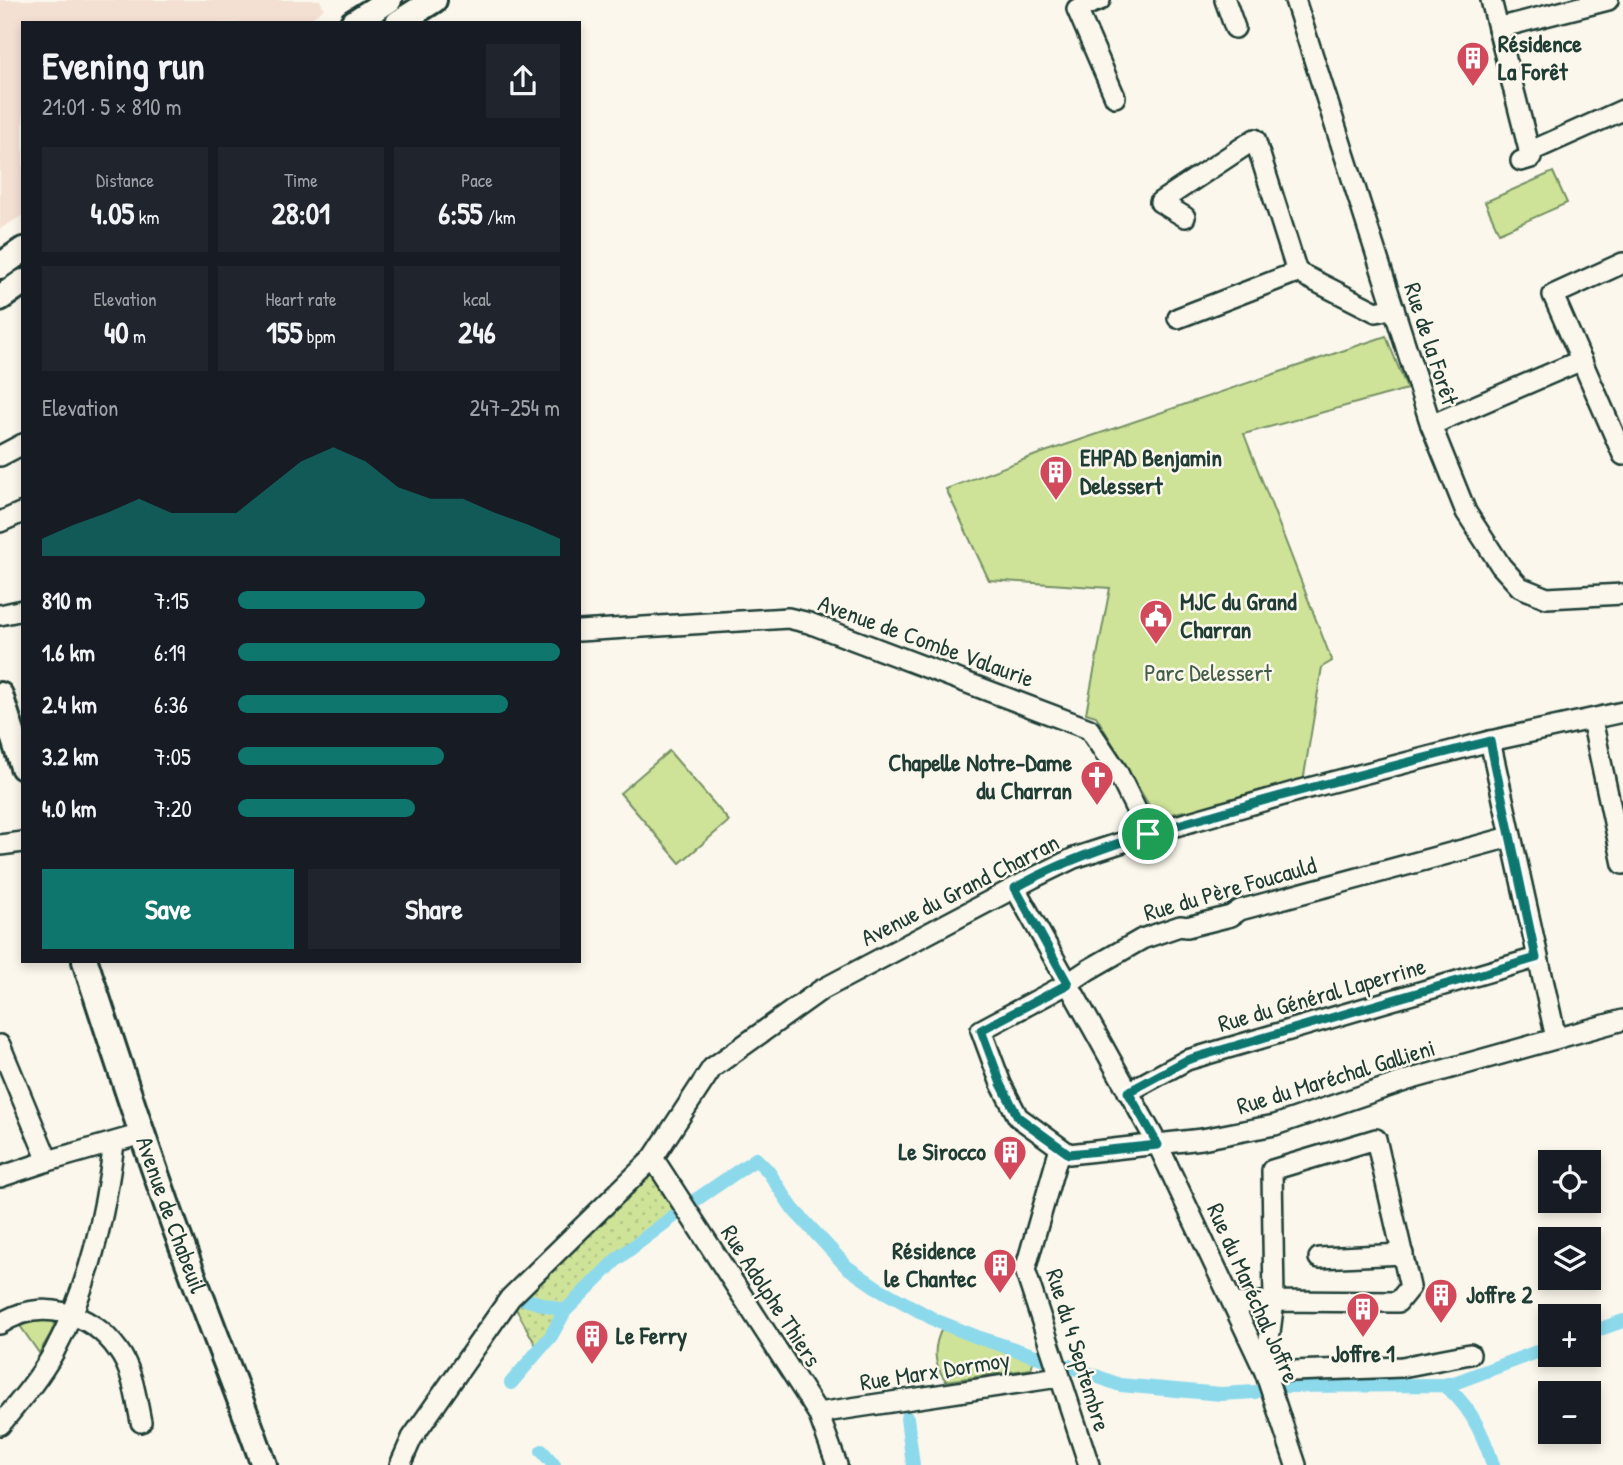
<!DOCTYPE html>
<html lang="en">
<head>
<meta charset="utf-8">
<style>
	body { margin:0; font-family:"Patrick Hand",sans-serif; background:#20242c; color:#f1f3f6; height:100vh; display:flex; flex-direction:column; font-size:26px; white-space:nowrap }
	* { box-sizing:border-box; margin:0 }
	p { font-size:23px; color:#9ea1a6 }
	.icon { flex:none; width:38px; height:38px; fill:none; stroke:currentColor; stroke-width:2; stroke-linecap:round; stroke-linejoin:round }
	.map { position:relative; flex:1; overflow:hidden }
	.side { position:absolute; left:21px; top:21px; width:560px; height:942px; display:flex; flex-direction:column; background:#171b24; border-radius:0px; box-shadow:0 4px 10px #0003 }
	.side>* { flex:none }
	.controls { position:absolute; left:1538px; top:1150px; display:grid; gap:14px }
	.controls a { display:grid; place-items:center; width:63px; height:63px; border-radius:0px; background:#171b24; box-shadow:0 4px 10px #0003; font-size:35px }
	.pin { position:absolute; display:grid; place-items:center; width:60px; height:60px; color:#fff; margin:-30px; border:4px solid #fff; border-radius:50%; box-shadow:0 2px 7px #0007 }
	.round { display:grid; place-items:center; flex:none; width:74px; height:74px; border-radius:0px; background:#20242c }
	.summary { display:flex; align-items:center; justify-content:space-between; height:119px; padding:0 21px }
	h1 { font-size:38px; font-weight:800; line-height:52px }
	.metrics { display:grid; grid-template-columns:repeat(3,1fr); gap:10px; height:119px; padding:7px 21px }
	.metrics div { display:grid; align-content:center; border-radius:0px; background:#20242c; text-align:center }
	.metrics b { font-size:30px; font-weight:800 }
	.metrics small { font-size:19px; font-weight:400 }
	.metrics p { font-size:19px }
	.chart { height:196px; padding:14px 21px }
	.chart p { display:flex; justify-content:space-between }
	.chart svg { width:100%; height:126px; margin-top:7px; fill:#0f766e; opacity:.7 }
	.primary-button { display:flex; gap:14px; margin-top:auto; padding:14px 21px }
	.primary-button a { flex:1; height:80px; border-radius:0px; background:#0f766e; color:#fff; font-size:28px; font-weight:800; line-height:80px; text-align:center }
	.primary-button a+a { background:#20242c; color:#f1f3f6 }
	ul { padding:0 21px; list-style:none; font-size:23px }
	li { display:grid; grid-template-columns:112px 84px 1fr; align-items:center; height:52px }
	li i { height:18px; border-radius:9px; background:#0f766e }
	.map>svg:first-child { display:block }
	.built { fill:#f4e0d3 }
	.green { fill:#cee398; stroke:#769066; stroke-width:2 }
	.garden { fill:url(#garden-dots); stroke:#769066; stroke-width:2 }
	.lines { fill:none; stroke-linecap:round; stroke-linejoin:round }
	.canal { stroke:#8dd9ec; stroke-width:14 }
	.minor-casing { stroke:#1f3d34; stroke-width:24 }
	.major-casing { stroke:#1f3d34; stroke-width:30 }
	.minor { stroke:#fbf7ec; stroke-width:19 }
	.major { stroke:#fbf7ec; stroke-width:24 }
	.route-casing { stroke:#fff; stroke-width:14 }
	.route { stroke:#0f766e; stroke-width:9 }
	.labels { text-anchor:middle; stroke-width:5; stroke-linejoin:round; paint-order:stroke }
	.poi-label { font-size:24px; font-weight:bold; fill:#1f3d34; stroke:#fbf7ec; text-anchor:start }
	.street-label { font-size:24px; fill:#1f3d34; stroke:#fbf7ec }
	.park-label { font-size:24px; fill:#425e48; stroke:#fbf7ec }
</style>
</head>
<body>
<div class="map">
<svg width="1623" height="1465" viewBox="0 0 1623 1465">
	<defs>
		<pattern id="garden-dots" width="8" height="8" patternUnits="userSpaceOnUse" patternTransform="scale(1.75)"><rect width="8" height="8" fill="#cee398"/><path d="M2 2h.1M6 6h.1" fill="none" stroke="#b0c484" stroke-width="1.8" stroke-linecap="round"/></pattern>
	</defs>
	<rect width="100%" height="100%" fill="#fbf7ec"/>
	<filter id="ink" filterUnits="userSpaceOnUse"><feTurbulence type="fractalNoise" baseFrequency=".0143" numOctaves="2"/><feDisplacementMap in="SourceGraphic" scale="14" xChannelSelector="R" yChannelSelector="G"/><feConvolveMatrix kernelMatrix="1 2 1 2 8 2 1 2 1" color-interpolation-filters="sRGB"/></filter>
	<g filter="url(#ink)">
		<path class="built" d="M0,0H320L324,9L305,23H23V215L0,229Z"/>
		<g class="green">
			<path d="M1553,172L1567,203L1499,233L1485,202Z"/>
			<path d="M1386,336L1407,389L1244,434L1332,661L1322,667L1303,782L1187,815L1183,811L1163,816L1153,812L1096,716L1086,713L1110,588L989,580L946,489L1036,455Z"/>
			<path d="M669,751L729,821L680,863L620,793Z"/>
			<path d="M58,1315L51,1333L39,1353L16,1320Z"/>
			<path d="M943,1326L1034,1358L1031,1369L946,1381C932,1363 933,1346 943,1326Z"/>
		</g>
		<path class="garden" d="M653,1158L678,1213C639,1242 598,1272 566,1310C556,1323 550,1338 539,1351L510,1298Z"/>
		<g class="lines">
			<g class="canal">
				<path d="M691,1203L756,1159L768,1171L793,1209L847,1267L876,1287L937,1321L980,1338L1042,1358"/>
				<path d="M518,1297L565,1311"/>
				<path d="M1589,1333L1623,1321"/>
				<path d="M1069,1366L1120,1385L1221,1394L1255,1392"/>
				<path d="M511,1383L551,1336L565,1311L617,1259L678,1213"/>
				<path d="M1443,1385L1457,1382L1550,1347"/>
				<path d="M1284,1386L1443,1385C1468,1402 1484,1436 1493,1465"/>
				<path d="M907,1418L913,1465"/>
				<path d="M542,1451L554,1465"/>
			</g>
			<defs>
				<g id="minor">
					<path d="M1100,0L1077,9L1115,97"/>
					<path d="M1225,0L1235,28"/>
					<path d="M1295,0L1431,425L1466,512L1501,566L1520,587L1547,598L1623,594"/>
					<path d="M1491,0L1531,158L1521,161"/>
					<path d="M1498,28L1608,0"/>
					<path d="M1529,152L1623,110"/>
					<path d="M1185,217L1160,202L1255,139L1297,272"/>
					<path d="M1623,263L1553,295L1623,455"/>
					<path d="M1297,272L1376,312L1394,308"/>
					<path d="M1178,318L1297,272"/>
					<path d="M1431,425L1582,360"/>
					<path d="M0,456L23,444"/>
					<path d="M0,522L23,512"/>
					<path d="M0,615L23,610"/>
					<path d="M579,631L788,618L809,623L1089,729L1117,771L1148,834"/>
					<path d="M1592,720L1623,864"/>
					<path d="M1490,741L1556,1038"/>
					<path d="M1510,837L1240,910L1231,916L1187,927L1180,926L1142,939L1088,970L1067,984L981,1030L1001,1084L1018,1117L1069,1154L1202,1139L1275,1125L1408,1080L1623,1020"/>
					<path d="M0,845L23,842"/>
					<path d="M1015,888L1158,1145L1265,1372L1296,1465"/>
					<path d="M0,1045L48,1161"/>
					<path d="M1128,1092L1187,1060L1536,958"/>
					<path d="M1060,1148L1025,1270L1089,1465"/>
					<path d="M653,1158L818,1413L837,1465"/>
					<path d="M0,1177L48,1161L142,1134"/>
					<path d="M1319,1258L1403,1254"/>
					<path d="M1234,1304L1274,1301L1398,1302L1410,1287L1376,1139L1272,1170L1274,1301L1265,1372L1402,1367L1470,1354"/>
					<path d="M0,1324C40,1297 91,1312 118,1350C133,1370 136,1398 141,1422"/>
					<path d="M818,1413L1059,1377"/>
					<path d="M0,1425C19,1402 39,1379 54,1352C89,1287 105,1216 114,1143"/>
					<path d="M400,1465L412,1438L510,1298L653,1158L712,1068L821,990L1033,878L1074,858L1148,834L1301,790L1490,741L1623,712"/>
				</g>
				<g id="major">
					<path d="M353,23L389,0"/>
					<path d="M398,23L434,0"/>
					<path d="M0,266L23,250"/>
					<path d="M0,298L23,282"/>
					<path d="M0,695L23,767"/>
					<path id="s1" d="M85,961C119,1064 152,1168 191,1270C215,1335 241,1399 264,1465"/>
				</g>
			</defs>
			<use href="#minor" class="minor-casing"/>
			<use href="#major" class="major-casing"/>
			<use href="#minor" class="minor"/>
			<use href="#major" class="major"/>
		</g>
	</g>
	<g class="lines" filter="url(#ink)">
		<defs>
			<path id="route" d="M1490,741L1536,958L1187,1060L1128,1092L1158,1145L1069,1154L1018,1117L1001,1084L981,1030L1068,984L1015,888C1077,853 1145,834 1213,815C1305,788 1398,765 1490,741Z"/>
		</defs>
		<use href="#route" class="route-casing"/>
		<use href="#route" class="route"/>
	</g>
	<defs>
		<symbol id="building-pin" viewBox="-11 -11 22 30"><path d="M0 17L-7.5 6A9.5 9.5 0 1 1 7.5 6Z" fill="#d1495b" stroke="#fbf7ec"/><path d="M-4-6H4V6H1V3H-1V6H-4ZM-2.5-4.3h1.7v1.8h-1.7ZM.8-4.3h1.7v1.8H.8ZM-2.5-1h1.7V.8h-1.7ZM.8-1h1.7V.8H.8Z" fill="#fff"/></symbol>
		<symbol id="civic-pin" viewBox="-11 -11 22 30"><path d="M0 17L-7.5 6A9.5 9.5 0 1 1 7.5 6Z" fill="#d1495b" stroke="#fbf7ec"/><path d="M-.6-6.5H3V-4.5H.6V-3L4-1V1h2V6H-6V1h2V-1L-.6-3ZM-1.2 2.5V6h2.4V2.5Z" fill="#fff"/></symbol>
		<symbol id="church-pin" viewBox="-11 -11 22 30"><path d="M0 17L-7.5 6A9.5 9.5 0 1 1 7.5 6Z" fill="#d1495b" stroke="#fbf7ec"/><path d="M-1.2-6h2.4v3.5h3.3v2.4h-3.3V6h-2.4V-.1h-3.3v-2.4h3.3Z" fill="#fff"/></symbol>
	</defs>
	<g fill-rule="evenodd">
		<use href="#building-pin" x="1454" y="39" width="38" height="52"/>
		<use href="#building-pin" x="1037" y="453" width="38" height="52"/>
		<use href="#civic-pin" x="1137" y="597" width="38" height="52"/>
		<use href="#church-pin" x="1078" y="758" width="38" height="52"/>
		<use href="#building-pin" x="991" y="1133" width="38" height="52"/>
		<use href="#building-pin" x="981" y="1246" width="38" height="52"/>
		<use href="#building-pin" x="1422" y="1276" width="38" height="52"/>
		<use href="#building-pin" x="1344" y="1290" width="38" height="52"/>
		<use href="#building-pin" x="573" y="1317" width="38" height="52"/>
	</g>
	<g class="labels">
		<g class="poi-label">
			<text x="1498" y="52">Résidence<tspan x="1498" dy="28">La Forêt</tspan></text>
			<text x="1080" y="466">EHPAD Benjamin<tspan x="1080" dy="28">Delessert</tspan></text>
			<text x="1180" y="610">MJC du Grand<tspan x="1180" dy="28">Charran</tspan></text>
			<text x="1072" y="771" text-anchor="end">Chapelle Notre-Dame<tspan x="1072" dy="28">du Charran</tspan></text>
			<text x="986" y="1160" text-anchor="end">Le Sirocco</text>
			<text x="976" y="1259" text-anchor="end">Résidence<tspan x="976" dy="28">le Chantec</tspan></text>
			<text x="1466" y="1303">Joffre 2</text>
			<text x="616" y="1344">Le Ferry</text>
			<text x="1363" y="1362" text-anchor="middle">Joffre 1</text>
		</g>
		<g class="street-label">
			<text transform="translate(1431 344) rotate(72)" y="8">Rue de la Forêt</text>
			<text transform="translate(926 641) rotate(20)" y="8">Avenue de Combe Valaurie</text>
			<text transform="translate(1230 889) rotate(-16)" y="8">Rue du Père Foucauld</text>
			<text transform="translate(960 890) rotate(-27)" y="8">Avenue du Grand Charran</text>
			<text transform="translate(1322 995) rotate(-16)" y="8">Rue du Général Laperrine</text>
			<text transform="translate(1336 1077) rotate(-17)" y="8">Rue du Maréchal Gallieni</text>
			<text dy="8" stroke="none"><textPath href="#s1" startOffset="268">Avenue de Chabeuil</textPath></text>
			<text transform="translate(1253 1293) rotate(66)" y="8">Rue du Maréchal Joffre</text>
			<text transform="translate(771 1296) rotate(57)" y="8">Rue Adolphe Thiers</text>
			<text transform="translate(1078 1350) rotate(73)" y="8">Rue du 4 Septembre</text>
			<text transform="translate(935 1371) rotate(-9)" y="8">Rue Marx Dormoy</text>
		</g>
		<g class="park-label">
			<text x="1208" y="681">Parc Delessert</text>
		</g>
	</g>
</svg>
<div class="controls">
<a><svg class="icon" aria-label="locate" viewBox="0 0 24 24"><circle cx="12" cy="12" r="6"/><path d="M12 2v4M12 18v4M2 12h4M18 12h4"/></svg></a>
<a><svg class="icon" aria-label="layers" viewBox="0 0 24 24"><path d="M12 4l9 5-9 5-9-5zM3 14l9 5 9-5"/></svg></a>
<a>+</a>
<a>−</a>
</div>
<div class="pin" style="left:1148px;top:834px;background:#1e9e55"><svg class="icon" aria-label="arrive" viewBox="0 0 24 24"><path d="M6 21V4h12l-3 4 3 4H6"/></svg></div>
<section class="side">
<div class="summary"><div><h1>Evening run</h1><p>21:01 · 5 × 810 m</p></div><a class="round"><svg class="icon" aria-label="share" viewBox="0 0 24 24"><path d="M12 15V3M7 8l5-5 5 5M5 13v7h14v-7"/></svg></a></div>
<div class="metrics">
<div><p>Distance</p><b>4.05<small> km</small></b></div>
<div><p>Time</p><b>28:01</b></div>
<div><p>Pace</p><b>6:55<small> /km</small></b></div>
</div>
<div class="metrics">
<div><p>Elevation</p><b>40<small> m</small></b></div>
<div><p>Heart rate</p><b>155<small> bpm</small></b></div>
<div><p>kcal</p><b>246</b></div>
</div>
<div class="chart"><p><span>Elevation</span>247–254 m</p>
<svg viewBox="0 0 160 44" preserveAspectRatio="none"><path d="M0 44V38L10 33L20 29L30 24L40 29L50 29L60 29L70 20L80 11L90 6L100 11L110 20L120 24L130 24L140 29L150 33L160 38V44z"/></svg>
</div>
<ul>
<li><b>810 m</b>7:15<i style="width:58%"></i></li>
<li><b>1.6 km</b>6:19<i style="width:100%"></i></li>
<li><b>2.4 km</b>6:36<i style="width:84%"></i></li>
<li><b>3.2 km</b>7:05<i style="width:64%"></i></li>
<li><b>4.0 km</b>7:20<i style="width:55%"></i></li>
</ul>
<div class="primary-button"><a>Save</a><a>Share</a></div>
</section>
</div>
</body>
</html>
